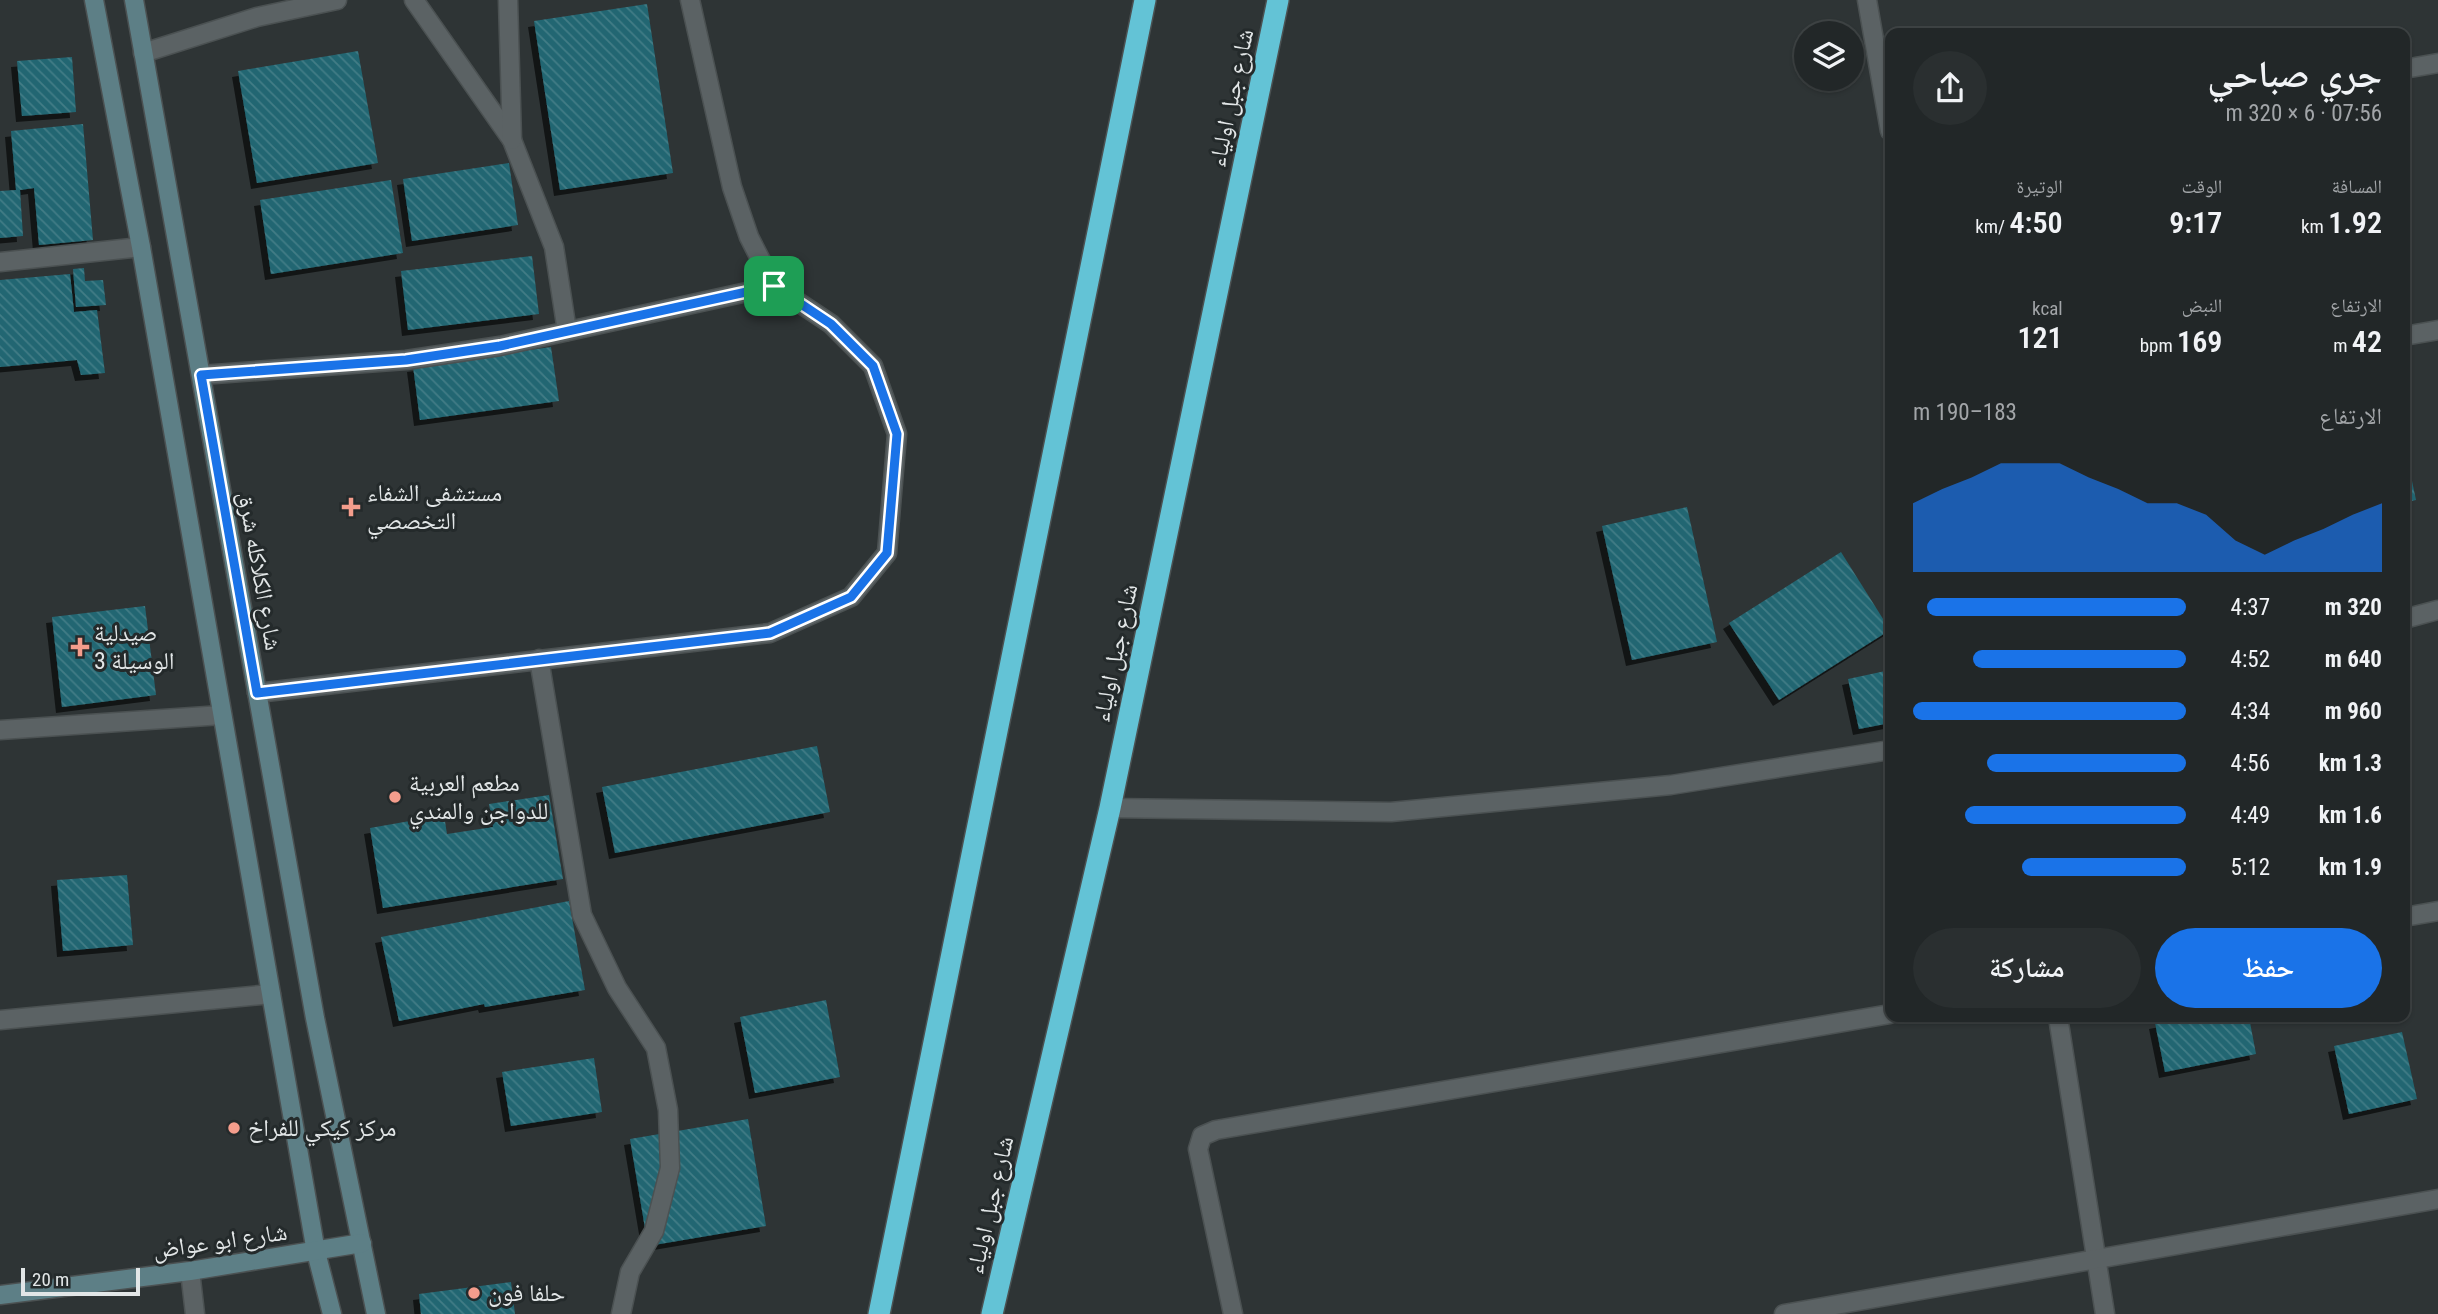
<!DOCTYPE html>
<html lang="ar">
<head>
<meta charset="utf-8">
<style>
	body { margin:0; font-family:"Roboto Condensed","Noto Naskh Arabic",sans-serif; background:#2a2f30; color:#f1f3f6; direction:rtl; height:100vh; display:flex; flex-direction:column; font-size:26px; white-space:nowrap }
	* { box-sizing:border-box; margin:0 }
	p { font-size:23px; color:#a2a5a8 }
	.icon { flex:none; width:38px; height:38px; fill:none; stroke:currentColor; stroke-width:2; stroke-linecap:round; stroke-linejoin:round }
	.map { position:relative; flex:1; overflow:hidden; direction:ltr }
	.drawer { position:absolute; left:1885px; top:28px; width:525px; height:994px; display:flex; flex-direction:column; background:#222728; border-radius:14px; box-shadow:0 2px 5px #0004,0 0 0 2px #3f4445; direction:rtl }
	.drawer>* { flex:none }
	.controls { position:absolute; left:1794px; top:21px; display:grid; gap:14px }
	.controls a { display:grid; place-items:center; width:70px; height:70px; border-radius:50%; background:#222728; box-shadow:0 2px 5px #0004,0 0 0 2px #3f4445; font-size:35px }
	.scale { position:absolute; left:21px; bottom:18px; width:119px; box-sizing:border-box; padding-left:7px; border:4px solid #e2e6e7; border-top:0; font-size:19px; line-height:24px; white-space:nowrap; color:#e2e6e7; -webkit-text-stroke:5px #242a2b; paint-order:stroke }
	.pin { position:absolute; display:grid; place-items:center; width:60px; height:60px; color:#fff; margin:-30px; border-radius:14px; box-shadow:0 4px 10px #0006 }
	.round { display:grid; place-items:center; flex:none; width:74px; height:74px; border-radius:37px; background:#2a2f30 }
	.overview { display:flex; align-items:center; justify-content:space-between; height:119px; padding:0 28px }
	h1 { font-size:38px; font-weight:600; line-height:52px }
	.stats { display:grid; grid-template-columns:repeat(3,1fr); gap:10px; height:119px; padding:7px 28px }
	.stats div { display:grid; align-content:center }
	.stats b { font-size:30px; font-weight:600 }
	.stats small { font-size:19px; font-weight:400 }
	.stats p { font-size:19px }
	.chart { height:196px; padding:14px 28px }
	.chart p { display:flex; justify-content:space-between }
	.chart svg { width:100%; height:126px; margin-top:7px; fill:#1a73e8; opacity:.7 }
	.primary-button { display:flex; gap:14px; margin-top:auto; padding:14px 28px }
	.primary-button a { flex:1; height:80px; border-radius:42px; background:#1a73e8; color:#fff; font-size:28px; font-weight:600; line-height:80px; text-align:center }
	.primary-button a+a { background:#2a2f30; color:#f1f3f6 }
	ul { padding:0 28px; list-style:none; font-size:23px }
	li { display:grid; grid-template-columns:112px 84px 1fr; align-items:center; height:52px }
	li i { height:18px; border-radius:9px; background:#1a73e8 }
	.map>svg:first-child { display:block }
	.building { fill:url(#building-back-hatch); filter:url(#shadow) }
	.lines { fill:none; stroke-linecap:round; stroke-linejoin:round }
	.street-casing { stroke:#4b5152; stroke-width:21 }
	.secondary-casing { stroke:#4b5152; stroke-width:21 }
	.highway-casing { stroke:#4b5152; stroke-width:24 }
	.street { stroke:#5b6264; stroke-width:18 }
	.secondary { stroke:#5d7f86; stroke-width:18 }
	.highway { stroke:#63c3d6; stroke-width:21 }
	.route-casing { stroke:#fff; stroke-width:14 }
	.route { stroke:#1a73e8; stroke-width:9 }
	.poi-dot { fill:#f49d8c; stroke:#242a2b; stroke-width:2.5 }
	.labels { text-anchor:middle; stroke-width:6; stroke-linejoin:round; paint-order:stroke }
	.street-label { font-size:24px; fill:#e2e6e7; stroke:#242a2b }
	.poi-label { font-size:24px; fill:#e2e6e7; stroke:#242a2b; text-anchor:start }
</style>
</head>
<body>
<div class="map">
<svg width="2438" height="1314" viewBox="0 0 2438 1314">
	<defs>
		<pattern id="building-back-hatch" width="6" height="6" patternUnits="userSpaceOnUse" patternTransform="scale(1.75)"><rect width="6" height="6" fill="#226672"/><path d="M-1 5l2 2M0 0l6 6M5-1l2 2" fill="none" stroke="#427c86"/></pattern>
		<filter id="shadow"><feDropShadow dx="-6" dy="6" stdDeviation="0" flood-color="#0009"/></filter>
	</defs>
	<rect width="100%" height="100%" fill="#2e3435"/>
	<g class="building">
		<path d="M647,4L673,173L560,190L534,21Z"/>
		<path d="M358,51L378,163L257,183L238,71Z"/>
		<path d="M72,57L76,112L22,116L17,61Z"/>
		<path d="M83,124L93,240L39,245L34,188L20,190L23,236L0,238V191L16,190L11,131Z"/>
		<path d="M509,163L518,225L412,241L403,179Z"/>
		<path d="M391,180L403,253L271,274L260,200Z"/>
		<path d="M532,256L539,314L408,330L401,271Z"/>
		<path d="M84,268L85,281L103,280L106,305L76,307L73,269Z"/>
		<path d="M70,274L74,312L97,310L105,373L81,375L77,360L0,367V280Z"/>
		<path d="M551,347L559,401L420,420L413,366Z"/>
		<path d="M2404,443L2416,500L2404,503Z"/>
		<path d="M1687,507L1717,642L1632,660L1602,526Z"/>
		<path d="M1841,552L1890,630L1779,700L1729,623Z"/>
		<path d="M145,606L156,695L62,707L52,617Z"/>
		<path d="M1890,670V723L1859,729L1848,679Z"/>
		<path d="M817,746L830,812L615,853L602,787Z"/>
		<path d="M549,795L563,879L383,908L370,828L444,815L447,834L493,827L489,804Z"/>
		<path d="M127,875L133,945L63,951L57,880Z"/>
		<path d="M569,901L585,990L485,1007L484,1004L399,1021L381,937Z"/>
		<path d="M826,1000L840,1077L755,1093L740,1017Z"/>
		<path d="M2187,1017H2249L2256,1054L2165,1072L2155,1023Z"/>
		<path d="M2402,1032L2417,1099L2349,1114L2334,1046Z"/>
		<path d="M594,1058L602,1112L511,1126L502,1072Z"/>
		<path d="M748,1119L766,1226L648,1246L630,1139Z"/>
		<path d="M511,1282L515,1314H421L419,1294Z"/>
	</g>
	<g class="lines">
		<defs>
			<g id="street">
				<path d="M414,0L512,140L554,247L567,331"/>
				<path d="M508,0L512,140"/>
				<path d="M1867,0L1890,131"/>
				<path d="M143,53L257,17L337,0"/>
				<path d="M2404,69L2438,63"/>
				<path d="M0,262L141,247"/>
				<path d="M2404,336L2438,330"/>
				<path d="M201,375L406,360L500,346L774,286"/>
				<path d="M2404,619L2438,610"/>
				<path d="M539,659L582,915L617,988L656,1048L668,1110L670,1168L654,1231L630,1272L621,1314"/>
				<path d="M257,693L770,633L851,597L887,553L897,434L873,366L831,324L774,286L749,237L732,187L690,0"/>
				<path d="M0,730L222,715"/>
				<path d="M1110,808L1391,812L1671,785L1890,750"/>
				<path d="M2404,917L2438,911"/>
				<path d="M2058,1017L2105,1314"/>
				<path d="M0,1020L271,994"/>
				<path d="M190,1271L195,1314"/>
				<path d="M1233,1314L1198,1149L1202,1136L1216,1130L1890,1014"/>
				<path d="M1784,1314L2438,1199"/>
			</g>
			<g id="secondary">
				<path d="M94,0L141,247L316,1252L332,1314"/>
				<path d="M134,0L315,1018L376,1314"/>
				<path d="M0,1295L190,1271L362,1243"/>
			</g>
			<g id="highway">
				<path d="M879,1314L1145,0"/>
				<path d="M992,1314L1110,808L1278,0"/>
			</g>
		</defs>
		<use href="#street" class="street-casing"/>
		<use href="#secondary" class="secondary-casing"/>
		<use href="#highway" class="highway-casing"/>
		<use href="#street" class="street"/>
		<use href="#secondary" class="secondary"/>
		<use href="#highway" class="highway"/>
	</g>
	<g class="lines">
		<defs>
			<path id="route" d="M774,286L831,324L873,366L897,434L887,553L851,597L770,633L257,693L201,375L406,360L500,346Z"/>
		</defs>
		<use href="#route" class="route-casing"/>
		<use href="#route" class="route"/>
	</g>
	<g class="poi-dot">
		<path d="M347.5 496.5h7v7h7v7h-7v7h-7v-7h-7v-7h7z"/>
		<path d="M76.5 636.5h7v7h7v7h-7v7h-7v-7h-7v-7h7z"/>
		<circle cx="395" cy="797" r="7"/>
		<circle cx="234" cy="1128" r="7"/>
		<circle cx="474" cy="1293" r="7"/>
	</g>
	<g class="labels">
		<g class="street-label">
			<text transform="translate(1231 98) rotate(-78)" y="8">شارع جبل اولياء</text>
			<text transform="translate(260 571) rotate(80)" y="8">شارع الكلاكله شرق</text>
			<text transform="translate(1115 653) rotate(-78)" y="8">شارع جبل اولياء</text>
			<text transform="translate(990 1205) rotate(-77)" y="8">شارع جبل اولياء</text>
			<text transform="translate(220 1241) rotate(-8)" y="8">شارع ابو عواض</text>
		</g>
		<g class="poi-label">
			<text x="367" y="501">مستشفى الشفاء<tspan x="367" dy="28">التخصصي</tspan></text>
			<text x="94" y="641">صيدلية<tspan x="94" dy="28">الوسيلة 3</tspan></text>
			<text x="409" y="791">مطعم العربية<tspan x="409" dy="28">للدواجن والمندي</tspan></text>
			<text x="248" y="1136">مركز كيكي للفراخ</text>
			<text x="488" y="1301">حلفا فون</text>
		</g>
	</g>
</svg>
<div class="controls">
<a><svg class="icon" aria-label="layers" viewBox="0 0 24 24"><path d="M12 4l9 5-9 5-9-5zM3 14l9 5 9-5"/></svg></a>
</div>
<div class="scale">20 m</div>
<div class="pin" style="left:774px;top:286px;background:#1e9e55"><svg class="icon" aria-label="arrive" viewBox="0 0 24 24"><path d="M6 21V4h12l-3 4 3 4H6"/></svg></div>
<section class="drawer">
<div class="overview"><div><h1>جري صباحي</h1><p>07:56 · 6 × 320 m</p></div><a class="round"><svg class="icon" aria-label="share" viewBox="0 0 24 24"><path d="M12 15V3M7 8l5-5 5 5M5 13v7h14v-7"/></svg></a></div>
<div class="stats">
<div><p>المسافة</p><b>1.92<small> km</small></b></div>
<div><p>الوقت</p><b>9:17</b></div>
<div><p>الوتيرة</p><b>4:50<small> /km</small></b></div>
</div>
<div class="stats">
<div><p>الارتفاع</p><b>42<small> m</small></b></div>
<div><p>النبض</p><b>169<small> bpm</small></b></div>
<div><p>kcal</p><b>121</b></div>
</div>
<div class="chart"><p><span>الارتفاع</span>183–190 m</p>
<svg viewBox="0 0 160 44" preserveAspectRatio="none"><path d="M0 44V20L10 15L20 11L30 6L40 6L50 6L60 11L70 15L80 20L90 20L100 24L110 33L120 38L130 33L140 29L150 24L160 20V44z"/></svg>
</div>
<ul>
<li><b>320 m</b>4:37<i style="width:95%"></i></li>
<li><b>640 m</b>4:52<i style="width:78%"></i></li>
<li><b>960 m</b>4:34<i style="width:100%"></i></li>
<li><b>1.3 km</b>4:56<i style="width:73%"></i></li>
<li><b>1.6 km</b>4:49<i style="width:81%"></i></li>
<li><b>1.9 km</b>5:12<i style="width:60%"></i></li>
</ul>
<div class="primary-button"><a>حفظ</a><a>مشاركة</a></div>
</section>
</div>
</body>
</html>
